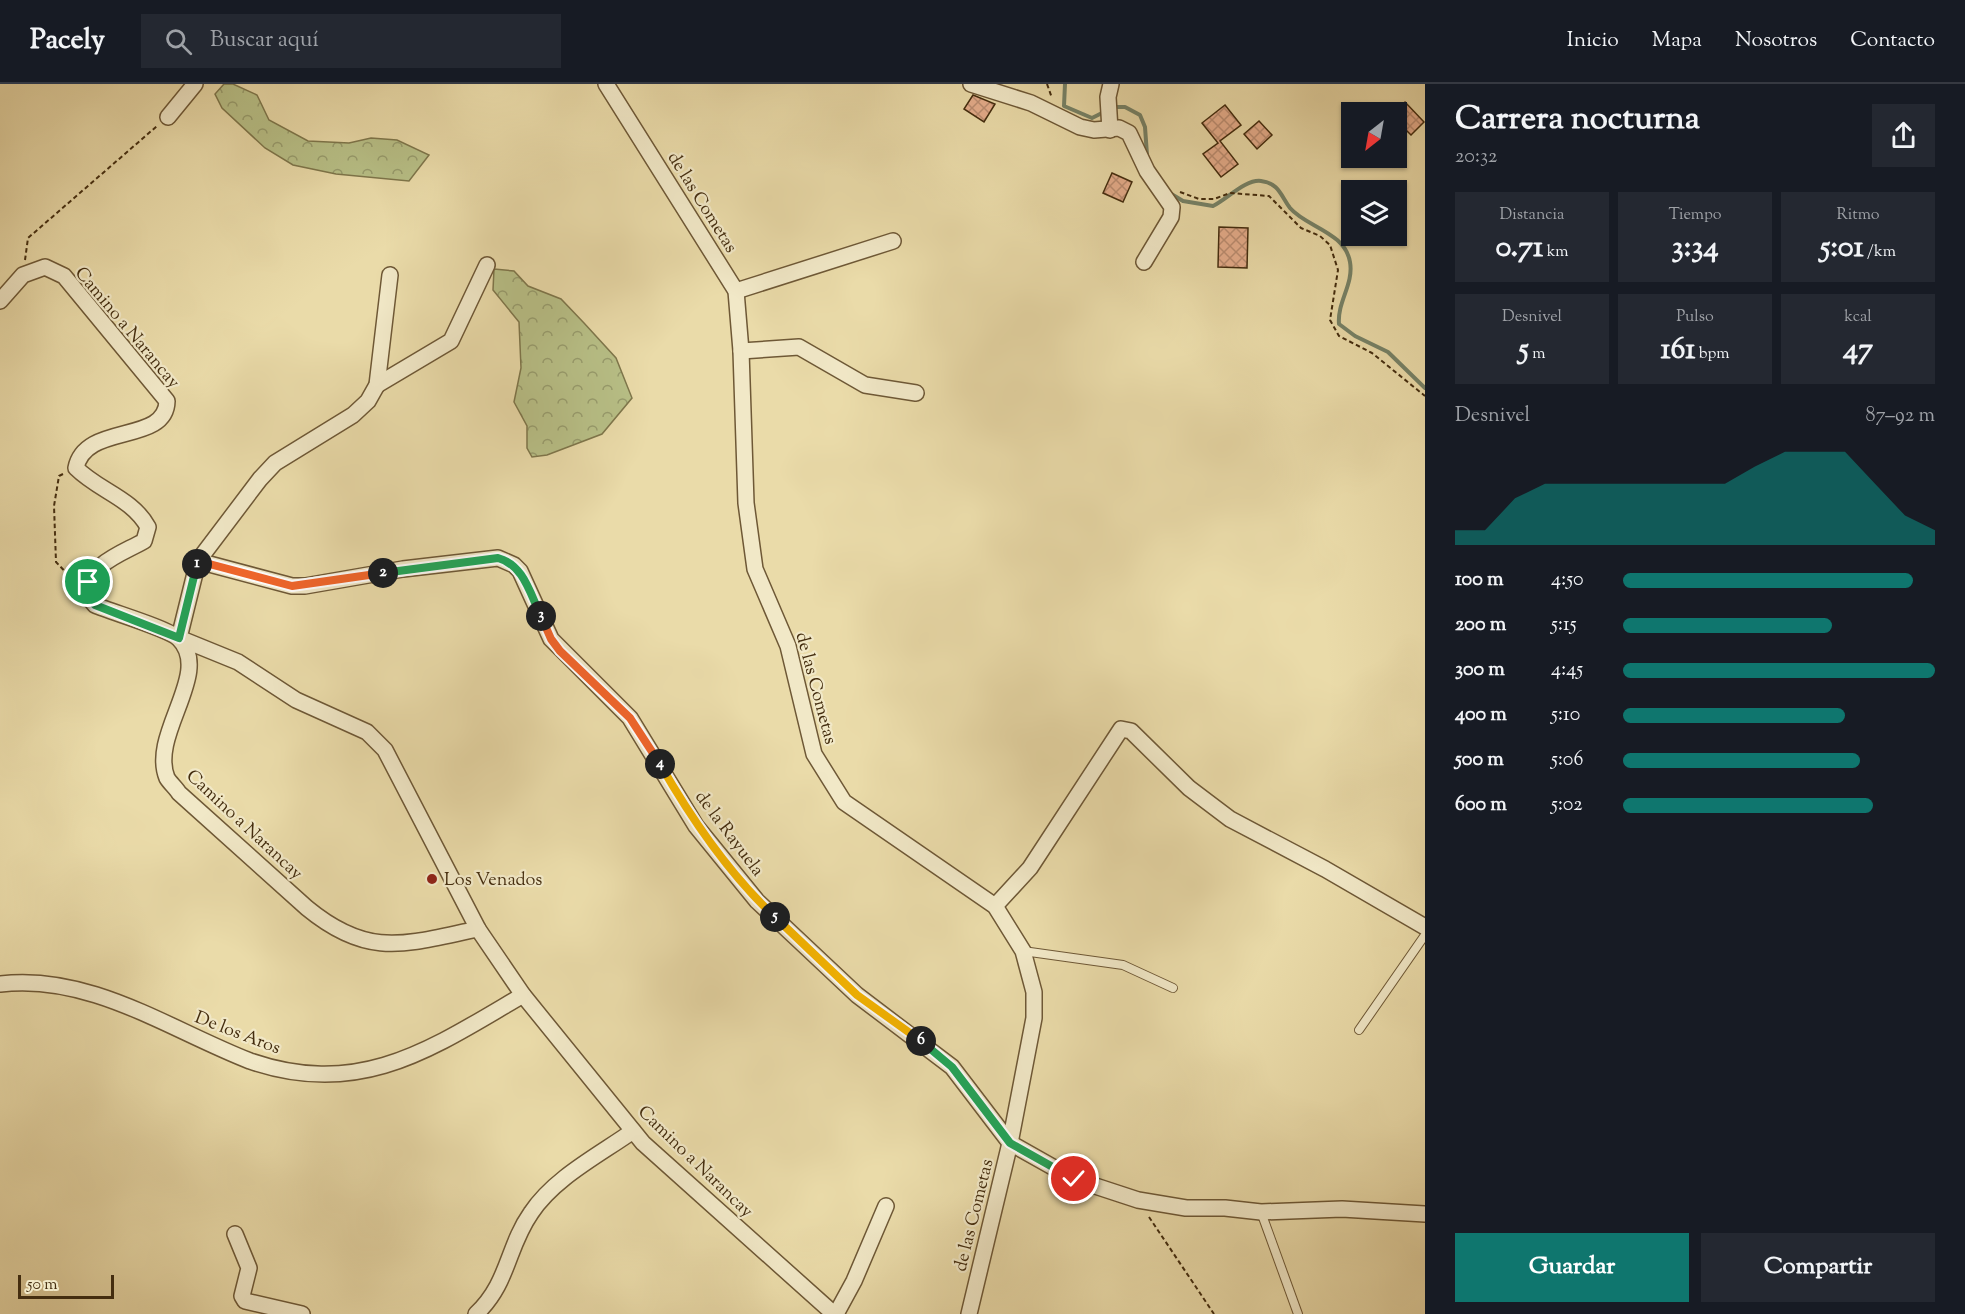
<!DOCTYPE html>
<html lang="es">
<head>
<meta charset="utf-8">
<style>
	body { margin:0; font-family:"Sorts Mill Goudy",serif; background:#242831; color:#f1f3f6; height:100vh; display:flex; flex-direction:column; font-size:22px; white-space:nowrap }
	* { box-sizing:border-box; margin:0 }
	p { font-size:20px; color:#9ea1a6 }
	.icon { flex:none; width:33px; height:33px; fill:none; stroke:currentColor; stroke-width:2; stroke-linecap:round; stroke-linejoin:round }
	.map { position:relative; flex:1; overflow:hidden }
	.sheet { display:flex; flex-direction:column; background:#171b24; width:540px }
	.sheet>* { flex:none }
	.needle { width:39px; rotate:211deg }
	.buttons { position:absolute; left:1341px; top:18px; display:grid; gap:12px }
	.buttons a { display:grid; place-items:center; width:66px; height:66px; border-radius:0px; background:#171b24; box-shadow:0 2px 4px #0004; font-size:30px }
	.scale { position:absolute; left:18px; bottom:15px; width:96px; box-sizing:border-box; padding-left:6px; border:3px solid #442d0f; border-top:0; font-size:16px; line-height:21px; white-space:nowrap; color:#442d0f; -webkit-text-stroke:4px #f1e8c7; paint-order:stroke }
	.pin { position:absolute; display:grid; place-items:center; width:51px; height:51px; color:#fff; margin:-26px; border:3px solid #fff; border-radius:50%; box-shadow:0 2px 6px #0007 }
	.km { position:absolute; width:30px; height:30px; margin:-15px; border-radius:50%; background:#222; color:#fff; font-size:16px; line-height:30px; text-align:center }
	.round { display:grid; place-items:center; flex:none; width:63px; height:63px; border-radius:0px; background:#242831 }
	.summary { display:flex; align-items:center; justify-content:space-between; height:102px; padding:0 30px }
	h1 { font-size:33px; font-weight:700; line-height:45px }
	.metrics { display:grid; grid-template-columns:repeat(3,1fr); gap:9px; height:102px; padding:6px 30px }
	.metrics div { display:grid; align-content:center; border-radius:0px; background:#242831; text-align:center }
	.metrics b { font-size:30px; font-weight:700 }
	.metrics small { font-size:16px; font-weight:400 }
	.metrics p { font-size:16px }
	.chart { height:168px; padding:12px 30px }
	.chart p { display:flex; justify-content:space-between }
	.chart svg { width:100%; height:108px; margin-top:6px; fill:#0f766e; opacity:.7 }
	.action { display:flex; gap:12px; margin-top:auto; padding:12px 30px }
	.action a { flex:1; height:69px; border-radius:0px; background:#0f766e; color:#fff; font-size:24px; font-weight:700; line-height:69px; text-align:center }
	.action a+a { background:#242831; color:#f1f3f6 }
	ul { padding:0 30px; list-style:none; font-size:20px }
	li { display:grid; grid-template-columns:96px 72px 1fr; align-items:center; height:45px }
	li i { height:15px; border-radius:8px; background:#0f766e }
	header { display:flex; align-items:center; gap:36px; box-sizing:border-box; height:84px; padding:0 30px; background:#171b24; border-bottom:2px solid #363941 }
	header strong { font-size:28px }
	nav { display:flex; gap:33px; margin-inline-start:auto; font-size:21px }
	.search { width:420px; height:54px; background:#242831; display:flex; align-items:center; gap:15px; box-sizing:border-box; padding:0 21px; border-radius:0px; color:#9ea1a6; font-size:22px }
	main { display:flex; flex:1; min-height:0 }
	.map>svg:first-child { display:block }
	.forest { fill:url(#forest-crowns); stroke:#7e764b; stroke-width:1.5 }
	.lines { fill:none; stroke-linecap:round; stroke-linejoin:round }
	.stream { stroke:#778368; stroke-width:4 }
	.building { fill:url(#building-cross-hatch); stroke:#442d0f; stroke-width:1.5 }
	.service-casing { stroke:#6e5836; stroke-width:10 }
	.minor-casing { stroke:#6e5836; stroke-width:18 }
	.path { stroke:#442d0f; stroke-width:2; stroke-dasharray:4.5 3; stroke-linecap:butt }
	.service { stroke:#f1e8c7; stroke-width:8 }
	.minor { stroke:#f1e8c7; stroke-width:15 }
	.split-1-casing { stroke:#fff; stroke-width:12 }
	.split-2-casing { stroke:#fff; stroke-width:12 }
	.split-3-casing { stroke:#fff; stroke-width:12 }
	.split-4-casing { stroke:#fff; stroke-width:12 }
	.split-5-casing { stroke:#fff; stroke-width:12 }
	.split-6-casing { stroke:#fff; stroke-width:12 }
	.split-7-casing { stroke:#fff; stroke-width:12 }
	.split-1 { stroke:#22a559; stroke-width:8 }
	.split-2 { stroke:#f0652b; stroke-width:8 }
	.split-3 { stroke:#22a559; stroke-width:8 }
	.split-4 { stroke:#f0652b; stroke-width:8 }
	.split-5 { stroke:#f5b400; stroke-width:8 }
	.split-6 { stroke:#f5b400; stroke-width:8 }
	.split-7 { stroke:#22a559; stroke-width:8 }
	.poi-dot { fill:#8f2418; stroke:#f1e8c7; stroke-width:2 }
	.labels { text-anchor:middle; stroke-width:4.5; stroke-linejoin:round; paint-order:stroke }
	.street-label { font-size:18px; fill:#442d0f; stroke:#f1e8c7 }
	.poi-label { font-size:18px; fill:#442d0f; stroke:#f1e8c7; text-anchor:start }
</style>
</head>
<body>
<header>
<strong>Pacely</strong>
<div class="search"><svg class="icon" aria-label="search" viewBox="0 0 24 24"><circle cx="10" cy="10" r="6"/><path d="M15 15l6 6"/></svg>Buscar aquí</div>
<nav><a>Inicio</a><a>Mapa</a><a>Nosotros</a><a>Contacto</a></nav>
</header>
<main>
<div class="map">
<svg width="1425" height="1230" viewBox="0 0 1425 1230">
	<defs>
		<pattern id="forest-crowns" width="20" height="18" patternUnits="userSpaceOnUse" patternTransform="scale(1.5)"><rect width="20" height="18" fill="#b8c087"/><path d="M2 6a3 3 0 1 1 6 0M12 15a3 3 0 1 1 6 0" fill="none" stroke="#979c6d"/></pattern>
		<pattern id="building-cross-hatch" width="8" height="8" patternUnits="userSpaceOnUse" patternTransform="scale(1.5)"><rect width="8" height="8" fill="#e5ad8c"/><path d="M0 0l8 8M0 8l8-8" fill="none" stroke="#bb8d71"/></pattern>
	</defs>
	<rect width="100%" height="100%" fill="#eadba9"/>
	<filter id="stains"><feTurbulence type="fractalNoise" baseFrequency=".00333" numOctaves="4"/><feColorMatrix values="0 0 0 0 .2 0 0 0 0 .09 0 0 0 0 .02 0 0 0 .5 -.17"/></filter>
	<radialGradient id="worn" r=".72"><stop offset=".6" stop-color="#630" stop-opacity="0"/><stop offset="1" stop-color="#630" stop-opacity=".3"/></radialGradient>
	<g class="forest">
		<path d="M224,0H233L257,11L269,36L308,57L349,59L371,54L397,56L429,71L409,97L336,90L293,81L265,64L222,24L215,10Z"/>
		<path d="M494,185L514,187L528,202L561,215L584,239L616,274L632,314L602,350L547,371L532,373L527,364V342L514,318L521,284L519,238L493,206Z"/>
	</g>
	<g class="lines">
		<g class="stream">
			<path d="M1065,0L1064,22L1092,34L1104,28"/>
			<path d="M1113,23H1125L1140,31L1145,43L1147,71"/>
			<path d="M1168,108L1183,117L1213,122C1227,115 1246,95 1261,97C1279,99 1281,112 1290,124C1306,143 1345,148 1350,178C1354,200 1337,218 1339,240L1355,252L1388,268L1425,304"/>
		</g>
	</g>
	<g class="building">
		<path d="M973,11L995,20L984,38L964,25Z"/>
		<path d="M1405,18L1424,38L1411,51L1396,36V27Z"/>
		<path d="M1225,21L1241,41L1220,57L1238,80L1221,93L1203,70L1218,59L1202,39Z"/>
		<path d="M1259,37L1272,51L1257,65L1244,50Z"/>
		<path d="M1112,89L1132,98L1123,118L1103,109Z"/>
		<path d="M1219,143L1248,144L1247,184L1218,183Z"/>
	</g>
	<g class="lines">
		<defs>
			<g id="service">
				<path d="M1023,867L1123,881L1173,904"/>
				<path d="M1359,946L1425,851"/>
				<path d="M1261,1128L1298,1230"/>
			</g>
			<g id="minor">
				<path d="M606,0L736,207L741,267L746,419L755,485L788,562L814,670L844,718L995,822L1023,867L1034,908V934L1010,1059L969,1230"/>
				<path d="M971,0L1031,19L1080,43L1094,46L1119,44L1129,49L1147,87L1172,123L1171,133L1144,178"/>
				<path d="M168,33L195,0"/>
				<path d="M1110,46L1108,13L1111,0"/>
				<path d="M390,191L377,301L368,317L353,331L275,379L260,395L198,477L179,554L238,578L296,616L367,648L385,666L478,845L523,911L643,1059L834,1230"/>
				<path d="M736,207L893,157"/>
				<path d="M0,217L23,191L45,183L64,192L167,317C166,361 85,338 76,384C99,407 132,414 148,443L144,457C119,471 90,479 86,510L95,521C111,528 170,545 179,555C213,589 149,650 167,694C170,699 176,704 179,709L307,824C369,875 405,860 478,845"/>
				<path d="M741,267L799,263L865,301L916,309"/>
				<path d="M377,301L451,257L487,181"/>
				<path d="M198,477L292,502H305L403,485L498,474L514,481L520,487L551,555L630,634L696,742L757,817L857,911L952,983L1010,1059L1074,1095L1138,1116L1186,1124H1225L1261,1128L1342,1125L1425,1130"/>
				<path d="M995,822L1030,784L1121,645L1131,647L1189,704L1230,735L1325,785L1425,843"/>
				<path d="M0,900C90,889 170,946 250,977C360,1015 431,965 523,911"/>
				<path d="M235,1150L249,1184L242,1212L245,1217L302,1230"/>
				<path d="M476,1230C509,1199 507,1163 531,1129C554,1094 599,1071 633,1047"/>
				<path d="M836,1230L854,1197L886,1122"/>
			</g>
		</defs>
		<use href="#service" class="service-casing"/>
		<use href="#minor" class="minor-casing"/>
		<g class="path">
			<path d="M1047,0L1052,14"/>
			<path d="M1180,108L1199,115H1214L1230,109L1269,112L1301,144L1320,152L1330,161L1338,186L1330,236L1339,252L1372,269L1425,312"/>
			<path d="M25,176L28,154L157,42"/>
			<path d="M63,390L59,392L54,422L56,478L74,497"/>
			<path d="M1149,1133L1214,1230"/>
		</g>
		<use href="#service" class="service"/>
		<use href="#minor" class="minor"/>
	</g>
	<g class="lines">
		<defs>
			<path id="split-1" d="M88,498L86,510L95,521L179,554L197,480"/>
			<path id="split-2" d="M197,480L198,477L292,502L383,489"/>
			<path id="split-3" d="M383,489L498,474C524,481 530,510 541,532"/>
			<path id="split-4" d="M541,532L551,555L560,567L630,634L660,680"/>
			<path id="split-5" d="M660,680C692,736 728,789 775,833"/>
			<path id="split-6" d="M775,833L857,911L921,957"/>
			<path id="split-7" d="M921,957L952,983L1010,1059L1074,1095"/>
		</defs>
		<use href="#split-1" class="split-1-casing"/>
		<use href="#split-2" class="split-2-casing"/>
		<use href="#split-3" class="split-3-casing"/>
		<use href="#split-4" class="split-4-casing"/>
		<use href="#split-5" class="split-5-casing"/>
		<use href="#split-6" class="split-6-casing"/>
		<use href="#split-7" class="split-7-casing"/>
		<use href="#split-1" class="split-1"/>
		<use href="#split-2" class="split-2"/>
		<use href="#split-3" class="split-3"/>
		<use href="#split-4" class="split-4"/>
		<use href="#split-5" class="split-5"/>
		<use href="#split-6" class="split-6"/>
		<use href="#split-7" class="split-7"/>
	</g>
	<circle class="poi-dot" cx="432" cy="795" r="6"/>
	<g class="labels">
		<g class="street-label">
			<text transform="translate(703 118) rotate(58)" y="6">de las Cometas</text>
			<text transform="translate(128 243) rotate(50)" y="6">Camino a Narancay</text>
			<text transform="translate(817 604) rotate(75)" y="6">de las Cometas</text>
			<text transform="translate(245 740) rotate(43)" y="6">Camino a Narancay</text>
			<text transform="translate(730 749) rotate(53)" y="6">de la Rayuela</text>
			<text transform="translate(238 948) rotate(21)" y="6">De los Aros</text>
			<text transform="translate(696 1077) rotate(44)" y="6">Camino a Narancay</text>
			<text transform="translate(973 1131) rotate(-76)" y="6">de las Cometas</text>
		</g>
		<g class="poi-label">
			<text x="444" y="801">Los Venados</text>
		</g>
	</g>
	<rect width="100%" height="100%" filter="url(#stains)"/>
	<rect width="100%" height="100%" fill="url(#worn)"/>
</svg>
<div class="buttons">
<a><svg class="needle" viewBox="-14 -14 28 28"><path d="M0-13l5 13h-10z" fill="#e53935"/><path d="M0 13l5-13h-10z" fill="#9ea1a6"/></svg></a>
<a><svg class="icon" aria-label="layers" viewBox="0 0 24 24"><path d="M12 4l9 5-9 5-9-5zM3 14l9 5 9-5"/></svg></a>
</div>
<div class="scale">50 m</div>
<div class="pin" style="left:88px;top:498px;background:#1e9e55"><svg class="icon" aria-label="arrive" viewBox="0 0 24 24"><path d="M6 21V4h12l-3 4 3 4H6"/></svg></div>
<div class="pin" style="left:1074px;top:1095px;background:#d93025"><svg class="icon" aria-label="check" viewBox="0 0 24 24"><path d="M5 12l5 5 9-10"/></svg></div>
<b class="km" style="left:197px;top:480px">1</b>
<b class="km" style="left:383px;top:489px">2</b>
<b class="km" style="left:541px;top:532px">3</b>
<b class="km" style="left:660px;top:680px">4</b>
<b class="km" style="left:775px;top:833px">5</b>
<b class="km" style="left:921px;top:957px">6</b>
</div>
<section class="sheet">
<div class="summary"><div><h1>Carrera nocturna</h1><p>20:32</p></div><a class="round"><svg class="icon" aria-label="share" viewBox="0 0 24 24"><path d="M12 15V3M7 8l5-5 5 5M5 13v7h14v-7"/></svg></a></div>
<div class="metrics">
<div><p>Distancia</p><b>0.71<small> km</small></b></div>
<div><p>Tiempo</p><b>3:34</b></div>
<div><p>Ritmo</p><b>5:01<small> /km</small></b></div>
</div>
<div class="metrics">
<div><p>Desnivel</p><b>5<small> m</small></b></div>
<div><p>Pulso</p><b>161<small> bpm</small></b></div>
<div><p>kcal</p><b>47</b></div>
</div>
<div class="chart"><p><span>Desnivel</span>87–92 m</p>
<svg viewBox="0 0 160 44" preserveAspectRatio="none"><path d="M0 44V38L10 38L20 25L30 19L40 19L50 19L60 19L70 19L80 19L90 19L100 12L110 6L120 6L130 6L140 19L150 32L160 38V44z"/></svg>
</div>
<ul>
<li><b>100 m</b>4:50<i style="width:93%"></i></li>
<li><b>200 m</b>5:15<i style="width:67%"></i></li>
<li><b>300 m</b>4:45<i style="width:100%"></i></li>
<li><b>400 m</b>5:10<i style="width:71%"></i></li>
<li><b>500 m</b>5:06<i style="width:76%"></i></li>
<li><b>600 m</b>5:02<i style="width:80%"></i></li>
</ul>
<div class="action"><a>Guardar</a><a>Compartir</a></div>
</section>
</main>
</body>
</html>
